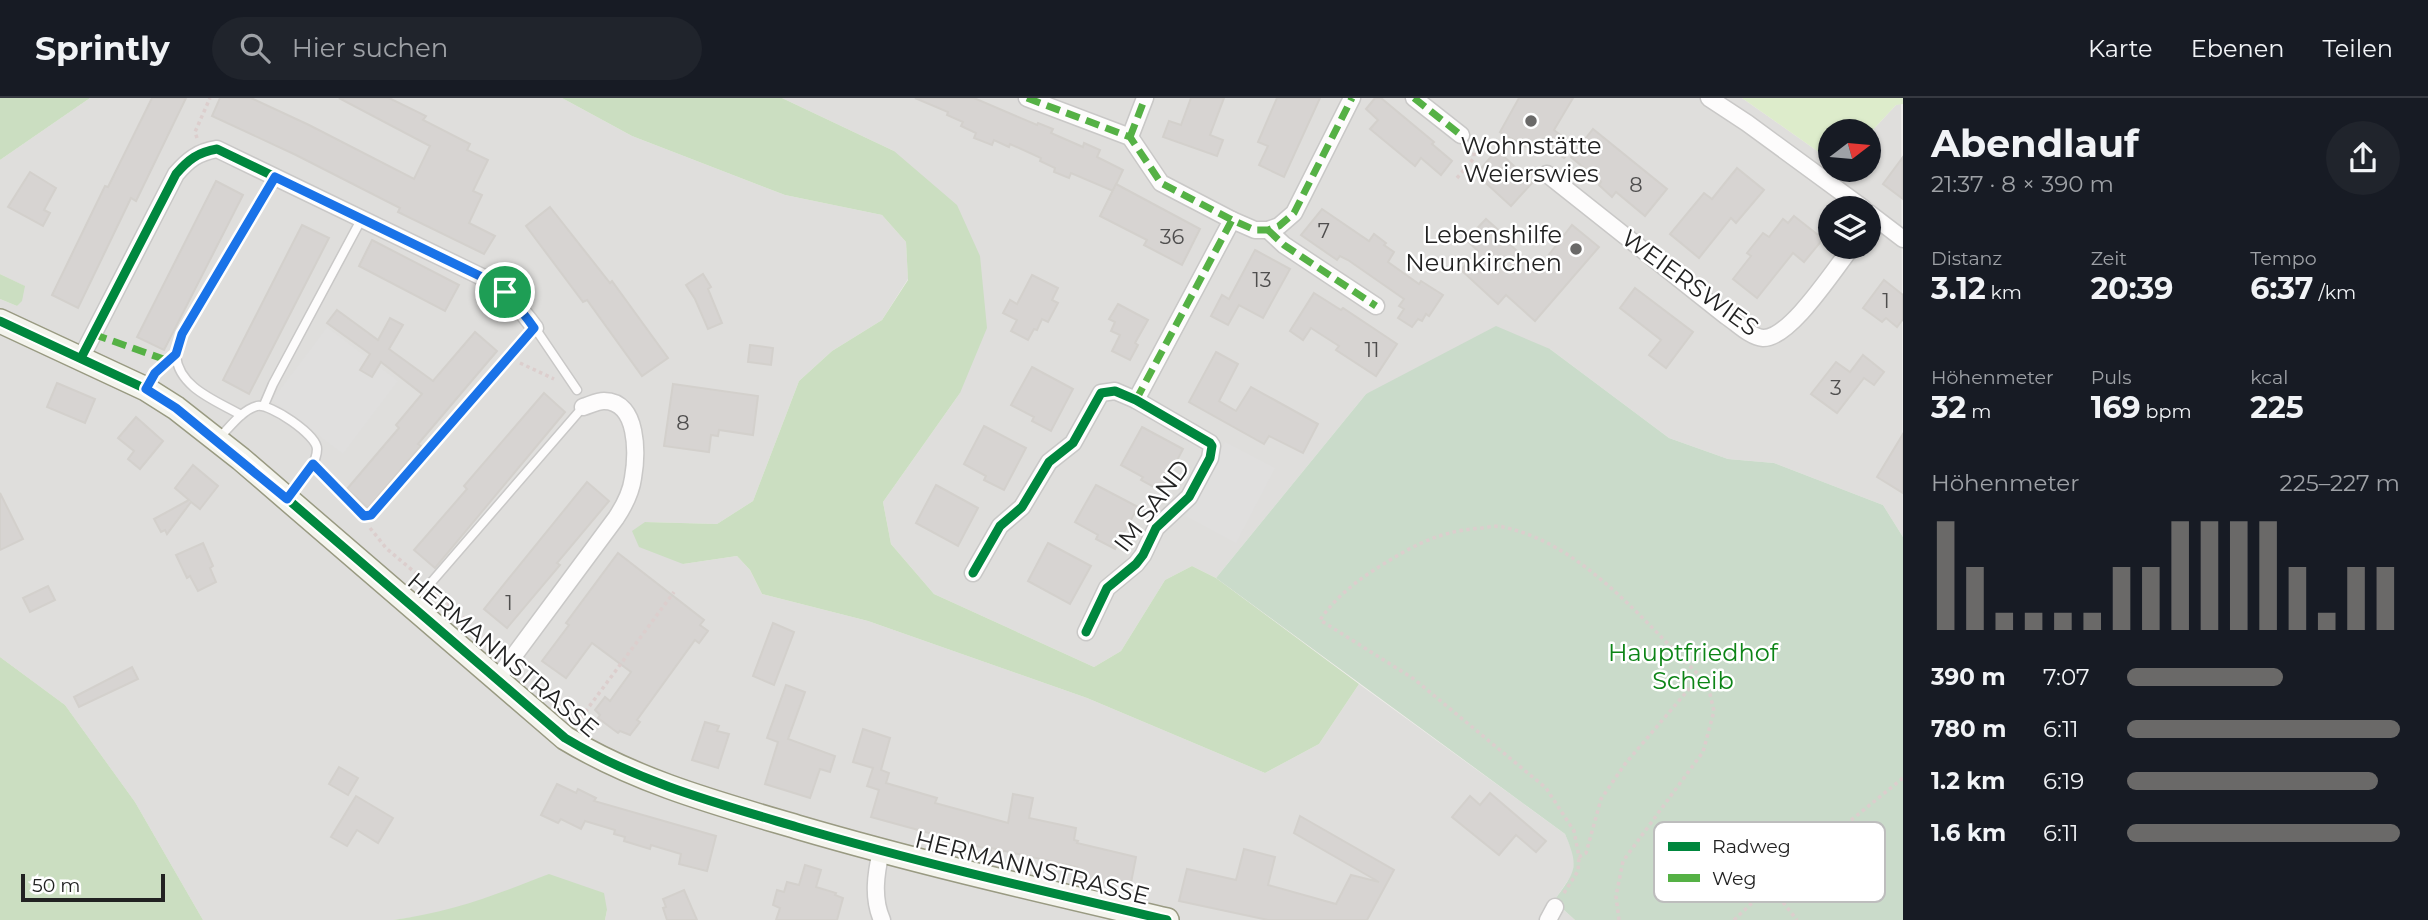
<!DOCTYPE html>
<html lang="de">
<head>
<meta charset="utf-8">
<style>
	body { margin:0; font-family:Montserrat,sans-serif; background:#20242c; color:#f1f3f6; height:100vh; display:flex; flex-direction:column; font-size:26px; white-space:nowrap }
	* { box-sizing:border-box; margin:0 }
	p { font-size:23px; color:#9ea1a6 }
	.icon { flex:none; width:38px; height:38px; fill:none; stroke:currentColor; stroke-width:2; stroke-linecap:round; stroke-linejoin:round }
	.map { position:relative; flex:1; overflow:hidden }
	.drawer { display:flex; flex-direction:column; background:#171b24; width:525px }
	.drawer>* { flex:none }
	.needle { width:46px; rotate:74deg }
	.buttons { position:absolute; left:1818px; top:21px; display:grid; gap:14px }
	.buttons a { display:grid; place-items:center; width:63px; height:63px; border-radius:50%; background:#171b24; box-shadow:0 2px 5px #0004; font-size:35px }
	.scale { position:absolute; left:21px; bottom:18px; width:144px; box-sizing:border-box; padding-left:7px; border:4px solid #222; border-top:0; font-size:19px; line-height:24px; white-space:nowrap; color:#222; -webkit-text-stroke:5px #fff; paint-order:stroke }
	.pin { position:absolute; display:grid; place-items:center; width:60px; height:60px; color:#fff; margin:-30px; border:4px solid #fff; border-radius:50%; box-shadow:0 2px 7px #0007 }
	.round { display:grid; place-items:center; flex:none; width:74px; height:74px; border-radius:37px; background:#20242c }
	.summary { display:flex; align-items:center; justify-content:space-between; height:119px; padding:0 28px }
	h1 { font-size:38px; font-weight:700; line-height:52px }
	.stats { display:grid; grid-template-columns:repeat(3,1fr); gap:10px; height:119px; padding:7px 28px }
	.stats div { display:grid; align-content:center }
	.stats b { font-size:30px; font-weight:700 }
	.stats small { font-size:19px; font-weight:400 }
	.stats p { font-size:19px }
	.chart { height:196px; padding:14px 28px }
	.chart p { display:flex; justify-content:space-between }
	.chart svg { width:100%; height:126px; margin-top:7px; stroke:#6a6968; stroke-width:6 }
	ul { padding:0 28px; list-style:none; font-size:23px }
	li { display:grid; grid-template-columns:112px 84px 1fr; align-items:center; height:52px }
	li i { height:18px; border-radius:9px; background:#6a6968 }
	header { display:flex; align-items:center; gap:42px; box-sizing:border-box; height:98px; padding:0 35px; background:#171b24; border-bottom:2px solid #363941 }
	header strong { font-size:33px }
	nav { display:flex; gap:38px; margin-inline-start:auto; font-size:24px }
	.search { width:490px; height:63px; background:#20242c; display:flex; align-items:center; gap:18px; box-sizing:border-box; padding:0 24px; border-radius:38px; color:#9ea1a6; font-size:26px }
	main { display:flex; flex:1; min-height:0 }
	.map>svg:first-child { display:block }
	.residential { fill:#dfdedc; fill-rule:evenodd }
	.grass { fill:#ddeccb }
	.forest { fill:#cbdec1 }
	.cemetery { fill:#cadbca }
	.parking { fill:#e0dfde }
	.building { fill:#d7d4d2; stroke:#d3d0cc; stroke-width:2 }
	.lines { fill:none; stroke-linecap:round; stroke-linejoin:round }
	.lane-casing { stroke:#c9c8c7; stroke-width:11 }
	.street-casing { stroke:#c9c8c7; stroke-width:19 }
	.secondary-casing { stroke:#999a82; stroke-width:26 }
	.path { stroke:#dccecd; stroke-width:3.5; stroke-dasharray:3.5 3.5; stroke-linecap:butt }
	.lane { stroke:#fdfcfc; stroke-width:8 }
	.street { stroke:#fdfcfc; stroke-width:16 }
	.secondary { stroke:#f4f4ed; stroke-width:23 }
	.quiet { stroke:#55b145; stroke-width:7; stroke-dasharray:14 7; stroke-linecap:butt }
	.cycleway-casing { stroke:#fff; stroke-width:13 }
	.cycleway { stroke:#00873e; stroke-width:9 }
	.route-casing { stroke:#fff; stroke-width:14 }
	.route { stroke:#1a73e8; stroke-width:9 }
	.poi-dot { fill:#6a6968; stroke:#fff; stroke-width:2.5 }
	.labels { text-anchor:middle; stroke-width:5; stroke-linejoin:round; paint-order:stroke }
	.number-label { font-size:21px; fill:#4f4e4e }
	.poi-label { font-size:24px; fill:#222; stroke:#fff }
	.street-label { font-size:24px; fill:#222; stroke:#fff }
	.park-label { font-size:24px; fill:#0c8416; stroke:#fff }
	.key { fill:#fff; stroke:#bdbdbd; stroke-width:2 }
	.key-label { font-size:19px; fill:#222 }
</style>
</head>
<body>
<header>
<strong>Sprintly</strong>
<div class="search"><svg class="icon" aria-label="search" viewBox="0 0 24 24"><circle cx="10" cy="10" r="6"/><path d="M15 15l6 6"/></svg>Hier suchen</div>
<nav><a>Karte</a><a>Ebenen</a><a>Teilen</a></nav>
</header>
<main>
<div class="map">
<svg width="1903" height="822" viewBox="0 0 1903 822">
	<rect width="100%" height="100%" fill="#f0eeeb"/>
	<g class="residential">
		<path d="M90,0H562L632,38L785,97L882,117L906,144L908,181L882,222L832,253L799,283L753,403L717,426L645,424L683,466L737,458L750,472L762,496L868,523L1087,600L1265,675L1319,646L1359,586L1565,736L1575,759L1573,775L1554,803L1575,822H605L607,812L474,806L423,818L393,822H203L135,704L65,607L0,559V201L17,208L24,188L0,176V62Z"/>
		<path d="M782,0H1742L1830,62V72H1869V36L1896,7L1901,5L1903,439L1883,407L1774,365L1728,361L1669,340L1550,251L1366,296L1216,480L1192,468L1165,482L1121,553L1094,569L934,496L891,446L883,404L960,295L894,53ZM1830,110H1869V149H1830Z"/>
	</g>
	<path class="grass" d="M1742,0H1903V6L1896,7L1869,36V33H1830V62Z"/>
	<g class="forest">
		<path d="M0,0H90L0,62Z"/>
		<path d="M562,0H782L894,53L957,107L980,158L987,230L960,295L883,404L891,446L934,496L1094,569L1121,553L1165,482L1192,468L1216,480L1359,586L1319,646L1265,675L1087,600L868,523L762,496L750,472L737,458L683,466L639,449L632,433L645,424L717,426L753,403L799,283L832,253L882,222L908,182L906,144L882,117L785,97L632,38Z"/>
		<path d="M0,176L25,188L22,203L17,208L0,201Z"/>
		<path d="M0,559L65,607L135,704L203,822H0Z"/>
		<path d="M549,776L604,795L607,812L605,822H393C452,814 495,797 549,776Z"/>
	</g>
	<path class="cemetery" d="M1496,228L1550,251L1669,340L1728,361L1774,365L1883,407L1903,439V822H1575L1554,803C1575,773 1580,771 1565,736L1216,480L1366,296Z"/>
	<g class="parking">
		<path d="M327,229L398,283L343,356L272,302Z"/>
		<path d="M1225,344L1275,370L1236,445L1186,418Z"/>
	</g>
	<g class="building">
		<path d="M152,0H186L136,103L131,100L78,210L52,197L105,88L108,89Z"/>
		<path d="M220,0H251L309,27L414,81L430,48L339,0H389L426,18L423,22L470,46L467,52L488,62L473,93L482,97L469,125L495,138L484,156L398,114L400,110L296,57L212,18Z"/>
		<path d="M915,0H974L1037,27L1038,25L1053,31L1051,35L1083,49L1084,45L1100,52L1097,59L1123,72L1113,93L1071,75L1069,80L1054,74L1055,70L1040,63L1041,60L1010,46L1009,49L994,42L992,47L974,40L976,35L961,28L963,24L947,17L948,14Z"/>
		<path d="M1191,0H1224L1210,37L1223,42L1217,58L1163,39L1169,23L1181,27Z"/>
		<path d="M1277,0H1320L1284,79L1259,67L1268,48L1258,44Z"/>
		<path d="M1375,0H1381L1434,44L1432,46L1452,63L1441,77L1421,60L1415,68L1370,31L1378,22L1366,11Z"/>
		<path d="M1519,0H1573L1554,32L1574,48L1564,60L1546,46L1544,50L1541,48L1537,55L1500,34Z"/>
		<path d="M1593,31L1667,91L1645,118L1616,94L1612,99L1599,87L1601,84L1571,59Z"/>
		<path d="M1497,52L1532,85L1511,108L1476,76Z"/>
		<path d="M1903,59V101L1883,86Z"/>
		<path d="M1737,70L1764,92L1736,125L1731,120L1699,160L1670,136L1704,95L1712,101Z"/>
		<path d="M30,74L56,90L44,112L50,115L43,128L8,109Z"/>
		<path d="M216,83L243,97L164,252L137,239Z"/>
		<path d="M1116,86L1200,131L1182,167L1144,147L1147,142L1100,118Z"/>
		<path d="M550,109L610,185L612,183L668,260L642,278L587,202L583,204L526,128Z"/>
		<path d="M1322,111L1369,143L1374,136L1386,145L1384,147L1394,154L1388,164L1419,186L1421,183L1443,197L1429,218L1426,216L1422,223L1418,221L1412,229L1398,220L1404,211L1399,208L1404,201L1348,162L1340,158L1337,162L1301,137Z"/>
		<path d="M1794,118L1823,141L1804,164L1793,155L1757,200L1733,181L1751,158L1747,155L1763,135L1769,139L1783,121L1788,125Z"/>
		<path d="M1486,121L1503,136L1501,138L1537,172L1572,127L1599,149L1535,223L1506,197L1498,206L1461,172L1478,153L1466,142Z"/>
		<path d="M302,127L329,140L249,296L223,282Z"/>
		<path d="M372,142L459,187L445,213L359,168Z"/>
		<path d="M1255,152L1290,171L1263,220L1239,207L1228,227L1211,218L1222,197L1229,201Z"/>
		<path d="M703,176L711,189L708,191L722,225L708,231L695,201L686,187Z"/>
		<path d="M1032,177L1058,190L1052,202L1058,205L1048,224L1042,221L1037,232L1034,231L1028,242L1011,233L1017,222L1003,215L1010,202L1017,206Z"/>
		<path d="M1884,182L1903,197V221L1897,229L1886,220L1882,224L1863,210Z"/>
		<path d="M1635,190L1693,234L1666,270L1649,257L1661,242L1620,210Z"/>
		<path d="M1314,195L1341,212L1343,210L1397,246L1376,278L1336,252L1339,248L1311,230L1303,242L1290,233Z"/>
		<path d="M1118,206L1148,222L1135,245L1138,247L1130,262L1112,253L1120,237L1111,233L1115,224L1109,221Z"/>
		<path d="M337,212L378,242L390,220L403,227L389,251L433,283L475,234L497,253L418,346L421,348L368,410L347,391L399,330L396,327L422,296L381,264L372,279L360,272L370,256L327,225Z"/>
		<path d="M750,247L773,250L771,267L748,264Z"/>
		<path d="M1216,254L1238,266L1219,303L1236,313L1251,289L1318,326L1303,355L1269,338L1264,346L1189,304Z"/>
		<path d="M1863,257L1884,274L1874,287L1864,280L1837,315L1811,296L1836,264L1850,274Z"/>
		<path d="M1032,269L1073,291L1051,333L1032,323L1034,319L1011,307Z"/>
		<path d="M57,285L95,301L85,325L47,309Z"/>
		<path d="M673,286L758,298L753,337L719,332L718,338L711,337L709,354L664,348Z"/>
		<path d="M544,295L565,314L435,470L414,452L467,391L464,388Z"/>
		<path d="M136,319L163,343L140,371L128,361L134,353L118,340Z"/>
		<path d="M984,328L1026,350L1004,392L984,382L986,378L964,366Z"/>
		<path d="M1142,329L1183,351L1161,393L1141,382L1143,379L1121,367Z"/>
		<path d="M1903,336V395L1877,379Z"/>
		<path d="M193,367L218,388L200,411L191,404L167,436L165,432L161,434L154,421L189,402L175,390Z"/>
		<path d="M587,384L609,403L557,465L560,467L507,530L484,511Z"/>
		<path d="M936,387L978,410L958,448L916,425Z"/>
		<path d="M1096,387L1138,409L1115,451L1096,441L1098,437L1075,424Z"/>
		<path d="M0,395L23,441L0,452Z"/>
		<path d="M203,445L213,468L210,470L216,484L198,493L190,478L187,480L176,457Z"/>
		<path d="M1048,445L1091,468L1070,506L1028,483Z"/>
		<path d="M618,455L704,522L700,527L708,533L699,545L695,542L637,622L640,624L630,637L620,633L618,635L598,620L600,617L595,612L605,599L610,603L631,574L592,545L566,580L542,563L569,527L566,525Z"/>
		<path d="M48,488L55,502L30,514L23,500Z"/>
		<path d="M773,525L794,534L774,587L753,578Z"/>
		<path d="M132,569L138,581L79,609L74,599Z"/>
		<path d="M786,587L805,594L788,641L835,658L830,674L820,671L810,700L765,686L778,644L767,640Z"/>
		<path d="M705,624L719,628L717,633L729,636L718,670L692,662Z"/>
		<path d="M863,631L890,640L881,672L889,675L886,685L937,700L935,705L1008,725L1013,696L1033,700L1029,720L1076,730L1074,742L1078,743L1077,745L1136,759L1130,790L1075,778L1077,769L991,750V752L871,719L879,692L867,688L873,670L853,664Z"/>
		<path d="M339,669L358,680L348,697L329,686Z"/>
		<path d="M557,686L576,695L578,691L596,700L594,703L716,738L707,773L679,766L681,756L651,747L650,751L624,743L625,739L614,736L615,732L585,723L581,731L561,721L558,725L541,717Z"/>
		<path d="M1490,695L1546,743L1536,754L1516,737L1499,757L1452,719L1470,698L1480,707Z"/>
		<path d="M356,698L393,720L378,745L357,732L347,748L331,739Z"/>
		<path d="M1300,718L1394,772L1367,822H1268L1179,803L1187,771L1236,782L1244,751L1275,759L1268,787L1336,806L1351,777L1379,784L1294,735Z"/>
		<path d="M805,767L821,772L816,789L836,795L835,797L843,800L837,822H776L780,810L773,807L777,792L784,794L787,784L799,787Z"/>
		<path d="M684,792L697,822H667L663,810L666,809L663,801Z"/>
	</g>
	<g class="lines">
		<defs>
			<g id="lane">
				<path d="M264,307L273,286L362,120"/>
				<path d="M241,317C217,303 179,290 176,258C176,251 180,243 182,236L275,79"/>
				<path d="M219,340C230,329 242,312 257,308C270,305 317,337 317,351C317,368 299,385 289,398"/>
				<path d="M313,366L364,418L371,417L535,230L577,292"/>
				<path d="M429,487L583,309"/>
			</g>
			<g id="street">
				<path d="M1027,0L1130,39L1161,85L1232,122L1255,132H1268L1279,128L1294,115L1352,0"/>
				<path d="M1414,0L1461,37"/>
				<path d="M1709,0L1747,25L1863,110"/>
				<path d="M1130,39L1145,0"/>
				<path d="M1547,76L1726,218C1737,225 1750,239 1763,240C1790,241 1835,170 1852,149"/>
				<path d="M1869,115L1903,141"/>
				<path d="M1268,132L1284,147L1376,208"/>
				<path d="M81,260L176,76C188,62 198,54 217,51L482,179C504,194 519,208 535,230"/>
				<path d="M1136,302L1232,122"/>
				<path d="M973,475L1000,428L1022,409L1049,364L1073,345L1101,295L1115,293L1136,302L1210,345L1212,348L1210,360L1189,399L1156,430L1143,457L1136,466L1107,490L1086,534"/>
				<path d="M496,582L616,420C624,408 631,395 633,380C637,357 639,303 604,303C597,303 590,307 583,309"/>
				<path d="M881,753C876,775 872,800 882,822"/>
				<path d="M1548,822L1555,809"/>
			</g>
			<path id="secondary" d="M0,223L146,291L176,310L241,361L565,640C638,684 716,705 797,729C920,765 1043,793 1167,822"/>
		</defs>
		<use href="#lane" class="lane-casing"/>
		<use href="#street" class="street-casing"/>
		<use href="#secondary" class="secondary-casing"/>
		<g class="path">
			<path d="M197,40L195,34L210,0"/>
			<path d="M1457,80L1474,60V50L1472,48"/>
			<path d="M520,265L554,281"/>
			<path d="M370,430L386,450L419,478"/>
			<path d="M437,495L499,552"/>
			<path d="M577,625L674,494"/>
			<path d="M1770,788L1797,822"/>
			<path d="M1564,795L1578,773L1579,759"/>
			<path d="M1619,822L1616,798L1623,763L1703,654L1714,613L1708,588L1700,578C1643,523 1583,446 1503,429C1497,427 1489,429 1482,430C1452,432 1428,440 1402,455C1371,473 1340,492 1320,522L1414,581L1546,690L1574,733L1579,759L1586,755L1601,701L1625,666L1700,578"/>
			<path d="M1734,822L1770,788L1903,680"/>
		</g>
		<use href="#lane" class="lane"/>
		<use href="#street" class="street"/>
		<use href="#secondary" class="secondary"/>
		<g class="quiet">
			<path d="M1027,0L1130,39L1161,85L1232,122L1255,132H1268L1279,128L1294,115L1352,0"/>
			<path d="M1414,0L1461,37"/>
			<path d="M1130,39L1145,0"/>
			<path d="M1268,132L1284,147L1376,208"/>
			<path d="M93,236L169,263"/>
			<path d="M1136,302L1232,122"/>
		</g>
		<defs>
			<g id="cycleway">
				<path d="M0,223L146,291L176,310L241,361L565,640C638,684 716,705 797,729C920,765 1043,793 1167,822"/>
				<path d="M81,260L176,76C188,62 198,54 217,51L482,179C504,194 519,208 535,230"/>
				<path d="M973,475L1000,428L1022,409L1049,364L1073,345L1101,295L1115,293L1136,302L1210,345L1212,348L1210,360L1189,399L1156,430L1143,457L1136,466L1107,490L1086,534"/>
			</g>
		</defs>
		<use href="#cycleway" class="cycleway-casing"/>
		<use href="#cycleway" class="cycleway"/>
	</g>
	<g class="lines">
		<defs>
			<path id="route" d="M275,79L482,179C504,194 519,208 534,230L371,417L364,418L313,366L287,401L176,310L146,291L155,275L176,256L182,236Z"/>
		</defs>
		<use href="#route" class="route-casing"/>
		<use href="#route" class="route"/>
	</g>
	<g class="poi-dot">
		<circle cx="1531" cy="23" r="7"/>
		<circle cx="1576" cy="151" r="7"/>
	</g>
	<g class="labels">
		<g class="number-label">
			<text x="1636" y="94">8</text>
			<text x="1324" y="140">7</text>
			<text x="1172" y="146">36</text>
			<text x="1262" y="189">13</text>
			<text x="1886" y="210">1</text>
			<text x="1372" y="259">11</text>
			<text x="1836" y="297">3</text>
			<text x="683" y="332">8</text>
			<text x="509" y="512">1</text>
		</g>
		<g class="poi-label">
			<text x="1531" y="56">Wohnstätte<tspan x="1531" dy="28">Weierswies</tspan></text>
			<text x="1562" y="145" text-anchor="end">Lebenshilfe<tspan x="1562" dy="28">Neunkirchen</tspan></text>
		</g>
		<g class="street-label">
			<text transform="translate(1690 185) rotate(36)" y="8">WEIERSWIES</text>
			<text transform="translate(1152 408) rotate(-53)" y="8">IM SAND</text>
			<text transform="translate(503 557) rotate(40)" y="8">HERMANNSTRASSE</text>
			<text transform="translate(1032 770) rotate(14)" y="8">HERMANNSTRASSE</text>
		</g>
		<g class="park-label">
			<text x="1693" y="563">Hauptfriedhof<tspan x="1693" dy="28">Scheib</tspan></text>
		</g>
	</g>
	<rect x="1654" y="724" width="231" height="80" rx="10" class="key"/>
	<rect x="1668" y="744" width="32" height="9" fill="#00873e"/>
	<rect x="1668" y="776" width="32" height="8" fill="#55b145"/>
	<g class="key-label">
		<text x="1712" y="755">Radweg</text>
		<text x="1712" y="787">Weg</text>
	</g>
</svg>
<div class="buttons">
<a><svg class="needle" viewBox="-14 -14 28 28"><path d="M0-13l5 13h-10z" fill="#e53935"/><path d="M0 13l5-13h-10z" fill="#9ea1a6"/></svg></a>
<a><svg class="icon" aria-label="layers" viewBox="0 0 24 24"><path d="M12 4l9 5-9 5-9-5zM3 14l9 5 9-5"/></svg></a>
</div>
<div class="scale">50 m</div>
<div class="pin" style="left:505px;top:194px;background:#1e9e55"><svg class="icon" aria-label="arrive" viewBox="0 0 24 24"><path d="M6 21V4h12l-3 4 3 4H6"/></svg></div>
</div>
<section class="drawer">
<div class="summary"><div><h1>Abendlauf</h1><p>21:37 · 8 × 390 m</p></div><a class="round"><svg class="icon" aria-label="share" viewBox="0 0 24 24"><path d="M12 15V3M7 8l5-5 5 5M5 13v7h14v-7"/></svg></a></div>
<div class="stats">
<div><p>Distanz</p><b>3.12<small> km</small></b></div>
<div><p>Zeit</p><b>20:39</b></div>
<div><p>Tempo</p><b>6:37<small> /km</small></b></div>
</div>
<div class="stats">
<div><p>Höhenmeter</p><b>32<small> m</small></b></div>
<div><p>Puls</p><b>169<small> bpm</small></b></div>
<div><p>kcal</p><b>225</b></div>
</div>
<div class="chart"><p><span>Höhenmeter</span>225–227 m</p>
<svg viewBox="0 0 160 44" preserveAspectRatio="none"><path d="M5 44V6M15 44V22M25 44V38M35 44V38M45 44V38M55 44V38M65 44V22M75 44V22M85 44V6M95 44V6M105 44V6M115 44V6M125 44V22M135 44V38M145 44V22M155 44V22"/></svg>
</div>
<ul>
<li><b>390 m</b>7:07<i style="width:57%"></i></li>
<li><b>780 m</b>6:11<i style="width:100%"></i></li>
<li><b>1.2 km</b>6:19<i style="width:92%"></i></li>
<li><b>1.6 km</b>6:11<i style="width:100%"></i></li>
</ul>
</section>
</main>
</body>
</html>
